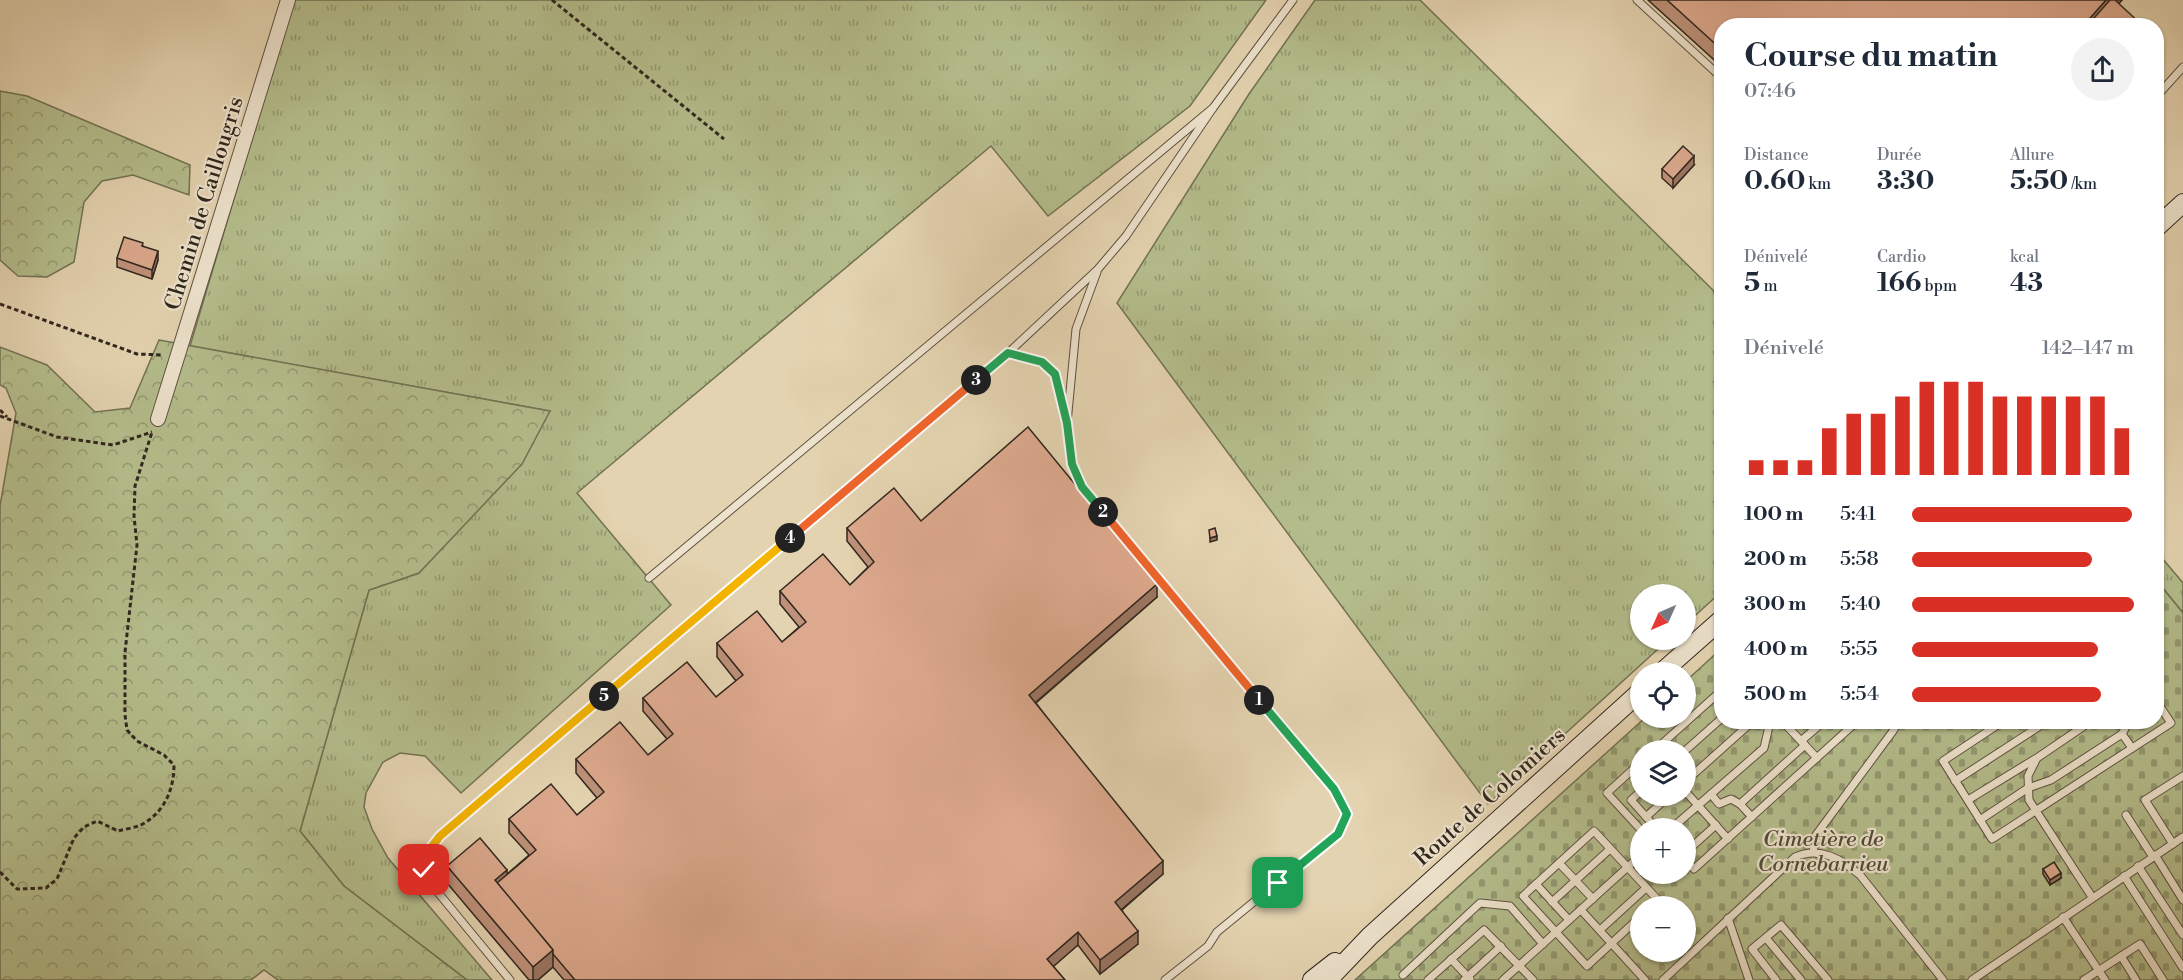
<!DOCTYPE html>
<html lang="fr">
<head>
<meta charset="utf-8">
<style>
	body { margin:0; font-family:"Libre Bodoni",serif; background:#f2f2f3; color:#1f2937; height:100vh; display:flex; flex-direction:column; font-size:22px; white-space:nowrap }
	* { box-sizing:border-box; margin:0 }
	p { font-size:20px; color:#747a83 }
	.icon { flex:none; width:33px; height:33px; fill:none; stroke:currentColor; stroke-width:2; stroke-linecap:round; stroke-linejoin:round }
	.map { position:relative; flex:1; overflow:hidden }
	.drawer { position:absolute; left:1714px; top:18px; width:450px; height:711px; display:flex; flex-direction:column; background:#fff; border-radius:24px; box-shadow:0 2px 4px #0004 }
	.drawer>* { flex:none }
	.needle { width:39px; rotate:225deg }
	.fabs { position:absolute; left:1630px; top:584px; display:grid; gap:12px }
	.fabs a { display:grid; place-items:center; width:66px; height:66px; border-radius:50%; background:#fff; box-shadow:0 2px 4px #0004; font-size:30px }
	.pin { position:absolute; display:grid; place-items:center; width:51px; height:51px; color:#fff; margin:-26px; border-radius:12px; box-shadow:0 3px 9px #0006 }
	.km { position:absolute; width:30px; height:30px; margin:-15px; border-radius:50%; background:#222; color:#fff; font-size:16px; line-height:30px; text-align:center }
	.round { display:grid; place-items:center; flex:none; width:63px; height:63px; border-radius:32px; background:#f2f2f3 }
	.head { display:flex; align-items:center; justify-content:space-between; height:102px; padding:0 30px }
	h1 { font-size:33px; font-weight:700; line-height:45px }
	.stats { display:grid; grid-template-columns:repeat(3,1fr); gap:9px; height:102px; padding:6px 30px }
	.stats div { display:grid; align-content:center }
	.stats b { font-size:26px; font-weight:700 }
	.stats small { font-size:16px; font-weight:400 }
	.stats p { font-size:16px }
	.chart { height:168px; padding:12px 30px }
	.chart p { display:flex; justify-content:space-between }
	.chart svg { width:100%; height:108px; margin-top:6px; stroke:#d93025; stroke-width:6 }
	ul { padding:0 30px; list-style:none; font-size:20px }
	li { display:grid; grid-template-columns:96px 72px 1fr; align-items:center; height:45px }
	li i { height:15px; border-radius:8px; background:#d93025 }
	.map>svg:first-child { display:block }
	.grass { fill:url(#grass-tufts); stroke:#727254; stroke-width:1.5 }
	.forest { fill:url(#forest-crowns); stroke:#727254; stroke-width:1.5 }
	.cemetery { fill:url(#cemetery-stones); stroke:#727254; stroke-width:1.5; fill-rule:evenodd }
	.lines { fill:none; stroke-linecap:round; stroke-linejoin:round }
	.service-casing { stroke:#5d5242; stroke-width:9 }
	.minor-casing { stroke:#5d5242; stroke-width:16 }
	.secondary-casing { stroke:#30271e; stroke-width:20 }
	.path { stroke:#30271e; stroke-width:3; stroke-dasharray:4.5 3; stroke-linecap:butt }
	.service { stroke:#ede2cc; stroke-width:7 }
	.minor { stroke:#ede2cc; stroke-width:14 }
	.secondary { stroke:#ede2cc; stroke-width:18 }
	.wall { fill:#be917a; stroke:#30271e; stroke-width:1.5 }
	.shaded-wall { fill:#9b7663; stroke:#30271e; stroke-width:1.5 }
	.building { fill:#dda98e; stroke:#30271e; stroke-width:1.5 }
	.split-1-casing { stroke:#fff; stroke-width:12 }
	.split-2-casing { stroke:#fff; stroke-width:12 }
	.split-3-casing { stroke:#fff; stroke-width:12 }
	.split-4-casing { stroke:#fff; stroke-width:12 }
	.split-5-casing { stroke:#fff; stroke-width:12 }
	.split-6-casing { stroke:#fff; stroke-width:12 }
	.split-1 { stroke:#22a559; stroke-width:8 }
	.split-2 { stroke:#f0652b; stroke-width:8 }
	.split-3 { stroke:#22a559; stroke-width:8 }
	.split-4 { stroke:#f0652b; stroke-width:8 }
	.split-5 { stroke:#f5b400; stroke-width:8 }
	.split-6 { stroke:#f5b400; stroke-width:8 }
	.labels { text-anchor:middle; stroke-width:4.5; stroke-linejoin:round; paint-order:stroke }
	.street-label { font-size:22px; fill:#30271e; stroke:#ede2cc }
	.park-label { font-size:22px; font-style:italic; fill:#514c39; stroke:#ede2cc }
</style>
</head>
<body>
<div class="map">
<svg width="2183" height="980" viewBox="0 0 2183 980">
	<defs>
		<pattern id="grass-tufts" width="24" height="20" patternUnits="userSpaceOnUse" patternTransform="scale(1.5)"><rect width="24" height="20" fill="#b4bc8b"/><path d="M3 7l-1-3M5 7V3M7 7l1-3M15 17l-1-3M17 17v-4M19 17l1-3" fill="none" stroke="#939971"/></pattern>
		<pattern id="forest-crowns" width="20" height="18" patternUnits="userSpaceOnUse" patternTransform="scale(1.5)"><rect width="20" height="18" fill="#b4bc8b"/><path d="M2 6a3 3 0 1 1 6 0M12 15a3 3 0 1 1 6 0" fill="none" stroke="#939971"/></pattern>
		<pattern id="cemetery-stones" width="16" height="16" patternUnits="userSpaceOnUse" patternTransform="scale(1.5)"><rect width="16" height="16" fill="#b4bc8b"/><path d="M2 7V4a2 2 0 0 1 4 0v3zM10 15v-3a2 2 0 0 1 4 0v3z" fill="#939971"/></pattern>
	</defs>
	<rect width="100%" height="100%" fill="#e4d3b0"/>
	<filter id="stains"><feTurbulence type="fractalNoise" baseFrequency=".00333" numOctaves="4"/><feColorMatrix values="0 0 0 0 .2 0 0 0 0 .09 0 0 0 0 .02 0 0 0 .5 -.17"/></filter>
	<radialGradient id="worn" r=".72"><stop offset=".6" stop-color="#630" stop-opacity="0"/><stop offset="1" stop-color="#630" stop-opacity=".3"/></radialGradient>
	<g class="grass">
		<path d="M293,0H1266L1190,106L1048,216L991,146L577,493L671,605L461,793L425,756L400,753L383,762L366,793L364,807L372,829L388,858L492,980H467L344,886L300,831L369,590L419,573L550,411L190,346Z"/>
		<path d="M1315,0H1420L1722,299V591L1686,624V594H1641V639H1669L1488,804L1117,303L1249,94Z"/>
		<path d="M2157,552L2183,583V613L2157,581Z"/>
	</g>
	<g class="forest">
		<path d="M0,91L27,96L190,165L189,195L133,175L102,181L84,202L74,262L47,277L18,276L0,260Z"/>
		<path d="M159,340L550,411L522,464L419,573L369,590L300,831L344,886L467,980H278L264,970L251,980H0V506L16,413L6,388L0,385V347L47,365L95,412L130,408Z"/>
	</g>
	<path class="cemetery" d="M2157,581L2183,613V980H1355L1646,717H1686V681L1722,648V722H2157ZM1641,750H1686V795H1641ZM1641,828H1686V873H1641ZM1641,906H1686V951H1641Z"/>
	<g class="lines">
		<defs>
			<g id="service">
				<path d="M1637,0L1722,78"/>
				<path d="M2157,96L2183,67"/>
				<path d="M1097,272L1076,329L1067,423L1073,464L1082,487L1334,789L1347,814L1338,833L1217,932L1208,946L1165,980"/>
				<path d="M1008,353C1058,366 1053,366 1065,415"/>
				<path d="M649,578L1213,108L1293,0"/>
				<path d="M1787,722L1785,724L1817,758"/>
				<path d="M2002,722L1943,761L1992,839L2171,723L2157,702"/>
				<path d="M2085,722L2084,726L2037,758L2028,776L2029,800L2092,897"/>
				<path d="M1748,725L1785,724"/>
				<path d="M2122,734L2127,725L2132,722"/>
				<path d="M1801,741L1823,722"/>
				<path d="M1655,750L1722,690"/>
				<path d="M1686,750L1722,718"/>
				<path d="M1641,762L1607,793L1641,830"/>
				<path d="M1686,781L1752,722"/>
				<path d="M1955,781L2046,722"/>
				<path d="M1641,791L1631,800L1656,828"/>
				<path d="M1686,792L1728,839"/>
				<path d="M1711,794L1719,804L1731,799L1740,804"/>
				<path d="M1968,800L2035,759"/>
				<path d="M2126,815L2153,857"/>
				<path d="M1646,817L1670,795"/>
				<path d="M1752,817L1740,804L1805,745"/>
				<path d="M1980,820L2028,788L2051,780L2122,734L2132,748"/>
				<path d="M1672,828L1764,748L1770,722"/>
				<path d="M2173,844L2145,800L2183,776"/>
				<path d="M1686,852L1716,825"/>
				<path d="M1813,852L1816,835L1893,731L1898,722"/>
				<path d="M2155,855L2183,900"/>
				<path d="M1686,861L1694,869L1852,726L1848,722"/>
				<path d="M1559,863L1593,899"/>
				<path d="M2138,866L2183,935"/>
				<path d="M2124,876L2183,968"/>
				<path d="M1536,884L1569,920"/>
				<path d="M1552,902L1610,849"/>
				<path d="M1581,910L1645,980"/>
				<path d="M1641,916L1587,966L1523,896L1594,831L1658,900L1652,906"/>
				<path d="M2063,917L2105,980"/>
				<path d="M1728,918L1749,980"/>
				<path d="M1600,930L1646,888"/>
				<path d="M1766,938L1801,980"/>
				<path d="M2121,956L2136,980"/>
				<path d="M1451,959L1470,979"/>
				<path d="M1403,975L1480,903L1510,906L1543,944"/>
				<path d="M510,980L431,884C420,861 425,855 440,836L1008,353L1098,269L1126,236L1213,108"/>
				<path d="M1428,980L1484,930L1533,980"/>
				<path d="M1464,980L1501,946"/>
				<path d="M1503,980L1641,855"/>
				<path d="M1663,980L1795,857C1820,846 1841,859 1860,875L1943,980"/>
				<path d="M1776,980L1752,949L1781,925L1828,980"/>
				<path d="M1972,980L2183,837"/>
				<path d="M2084,980L2140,944L2163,980"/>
			</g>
			<path id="minor" d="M158,419L288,0"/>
			<g id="secondary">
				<path d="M2157,227L2183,203"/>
				<path d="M1662,672L1722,619"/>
				<path d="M1312,980L1335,962"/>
				<path d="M1328,980L1370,936L1641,691"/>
			</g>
		</defs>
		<use href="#service" class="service-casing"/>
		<use href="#minor" class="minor-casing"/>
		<use href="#secondary" class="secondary-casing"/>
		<g class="path">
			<path d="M552,0L724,139"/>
			<path d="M0,304L137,354L163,355"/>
			<path d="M0,410L7,417"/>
			<path d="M0,416L57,437L113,445L152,432"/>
			<path d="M0,872L17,889L46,888L57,879L74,838L84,827L97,821L118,831C125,829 134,828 141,825C164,813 174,790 174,765L164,755L137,741L127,730L125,715V652L137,545L134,516L135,486L152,432"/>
		</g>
		<use href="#service" class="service"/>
		<use href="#minor" class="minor"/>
		<use href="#secondary" class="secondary"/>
	</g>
	<g class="wall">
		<path d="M1648,0H2122L2119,3L1722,26V67Z"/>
		<path d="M1694,165L1673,188L1662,178V169Z"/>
		<path d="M143,246L158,260L152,279L117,267V258Z"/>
		<path d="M921,521L1157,597L1036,703L1163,874L1122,910L1138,944L1100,974L1078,945L1053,966L1065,980H564L553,967L538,980H529L447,883V866L507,874L529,855L509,833V819L577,815L597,798L576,773V759L648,755L667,739L643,711V698L716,697L736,681L717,657V643L782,642L799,627L780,604V591L850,585L868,567L847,541V528Z"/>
		<path d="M2043,869L2061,878L2050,885L2043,874Z"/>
	</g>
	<g class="shaded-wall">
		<path d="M2106,0H2122L2099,26H2083Z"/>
		<path d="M1694,156V165L1673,188V179Z"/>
		<path d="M158,251V260L152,279V270Z"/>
		<path d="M1217,536V540L1210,542V538Z"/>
		<path d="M1157,584V597L1029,708V695Z"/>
		<path d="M1163,861V874L1115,915V902Z"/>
		<path d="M507,870V887L501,892L495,880Z"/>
		<path d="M2061,873V878L2050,885V880Z"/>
		<path d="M1138,931V944L1100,974V960Z"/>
		<path d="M1078,932V945L1047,972V959Z"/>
		<path d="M553,950V967L538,980H533V967Z"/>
	</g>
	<g class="building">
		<path d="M1667,0H2106L2083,26H1722V50Z"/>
		<path d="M2110,0H2115L2143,26H2087Z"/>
		<path d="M1683,146L1694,156L1673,179L1662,169Z"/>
		<path d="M124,237L143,243L142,246L158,251L152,270L117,258Z"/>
		<path d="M1028,427L1157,584L1029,695L1163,861L1115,902L1138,931L1100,960L1078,932L1047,959L1065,980H575L553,954V950L497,883L536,850L509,819L551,784L577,815L604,792L576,759L620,722L648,755L673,734L643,698L687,662L716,697L743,675L717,643L757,611L782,642L806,622L780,591L823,554L850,585L874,562L847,528L894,488L921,521Z"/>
		<path d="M1215,528L1217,536L1210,538L1209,530Z"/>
		<path d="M480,838L507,870L495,880L553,950L533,967L447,866Z"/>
		<path d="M2054,862L2061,873L2050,880L2043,869Z"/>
	</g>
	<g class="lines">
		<defs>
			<path id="split-1" d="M1259,700L1334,789L1347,814L1338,834L1278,883"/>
			<path id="split-2" d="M1103,512L1259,700"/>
			<path id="split-3" d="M976,380L1008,353L1042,362L1055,374L1067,423L1072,464L1082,487L1103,512"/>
			<path id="split-4" d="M790,538L976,380"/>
			<path id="split-5" d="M604,696L790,538"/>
			<path id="split-6" d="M424,870L426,854L440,836L604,696"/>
		</defs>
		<use href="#split-1" class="split-1-casing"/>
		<use href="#split-2" class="split-2-casing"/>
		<use href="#split-3" class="split-3-casing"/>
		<use href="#split-4" class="split-4-casing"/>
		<use href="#split-5" class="split-5-casing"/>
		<use href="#split-6" class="split-6-casing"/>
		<use href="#split-1" class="split-1"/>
		<use href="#split-2" class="split-2"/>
		<use href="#split-3" class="split-3"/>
		<use href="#split-4" class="split-4"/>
		<use href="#split-5" class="split-5"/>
		<use href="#split-6" class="split-6"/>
	</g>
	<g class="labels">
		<g class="street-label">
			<text transform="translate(203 203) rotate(-73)" y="8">Chemin de Caillougris</text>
			<text transform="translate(1489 796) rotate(-42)" y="8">Route de Colomiers</text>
		</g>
		<g class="park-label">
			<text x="1823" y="846">Cimetière de<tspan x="1823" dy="25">Cornebarrieu</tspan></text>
		</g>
	</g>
	<rect width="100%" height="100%" filter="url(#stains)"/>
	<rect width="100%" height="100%" fill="url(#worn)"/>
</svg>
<div class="fabs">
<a><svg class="needle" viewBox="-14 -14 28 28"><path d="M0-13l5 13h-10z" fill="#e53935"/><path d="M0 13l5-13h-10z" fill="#747a83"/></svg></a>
<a><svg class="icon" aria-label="locate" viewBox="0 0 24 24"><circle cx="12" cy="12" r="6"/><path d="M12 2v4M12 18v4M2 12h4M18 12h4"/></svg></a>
<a><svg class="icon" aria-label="layers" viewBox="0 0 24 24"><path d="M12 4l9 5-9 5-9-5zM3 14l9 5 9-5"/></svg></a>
<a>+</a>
<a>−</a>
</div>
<div class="pin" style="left:1278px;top:883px;background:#1e9e55"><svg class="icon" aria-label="arrive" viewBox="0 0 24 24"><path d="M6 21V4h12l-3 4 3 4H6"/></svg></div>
<div class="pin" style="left:424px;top:870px;background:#d93025"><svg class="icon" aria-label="check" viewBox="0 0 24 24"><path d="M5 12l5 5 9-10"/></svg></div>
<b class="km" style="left:1259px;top:700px">1</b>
<b class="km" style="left:1103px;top:512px">2</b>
<b class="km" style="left:976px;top:380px">3</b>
<b class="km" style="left:790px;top:538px">4</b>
<b class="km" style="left:604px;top:696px">5</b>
<section class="drawer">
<div class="head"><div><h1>Course du matin</h1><p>07:46</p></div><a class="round"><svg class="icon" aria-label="share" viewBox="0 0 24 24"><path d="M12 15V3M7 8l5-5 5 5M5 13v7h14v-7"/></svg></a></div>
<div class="stats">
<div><p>Distance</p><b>0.60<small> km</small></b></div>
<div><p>Durée</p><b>3:30</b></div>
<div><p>Allure</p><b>5:50<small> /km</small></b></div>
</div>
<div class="stats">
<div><p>Dénivelé</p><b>5<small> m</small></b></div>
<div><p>Cardio</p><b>166<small> bpm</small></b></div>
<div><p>kcal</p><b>43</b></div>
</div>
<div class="chart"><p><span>Dénivelé</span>142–147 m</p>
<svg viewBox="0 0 160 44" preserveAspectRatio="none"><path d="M5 44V38M15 44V38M25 44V38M35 44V25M45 44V19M55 44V19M65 44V12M75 44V6M85 44V6M95 44V6M105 44V12M115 44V12M125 44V12M135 44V12M145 44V12M155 44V25"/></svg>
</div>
<ul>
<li><b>100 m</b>5:41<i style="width:99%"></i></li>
<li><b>200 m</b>5:58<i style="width:81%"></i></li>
<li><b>300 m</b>5:40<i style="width:100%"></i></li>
<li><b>400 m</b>5:55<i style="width:84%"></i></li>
<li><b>500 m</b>5:54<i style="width:85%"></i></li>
</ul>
</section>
</div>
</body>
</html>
